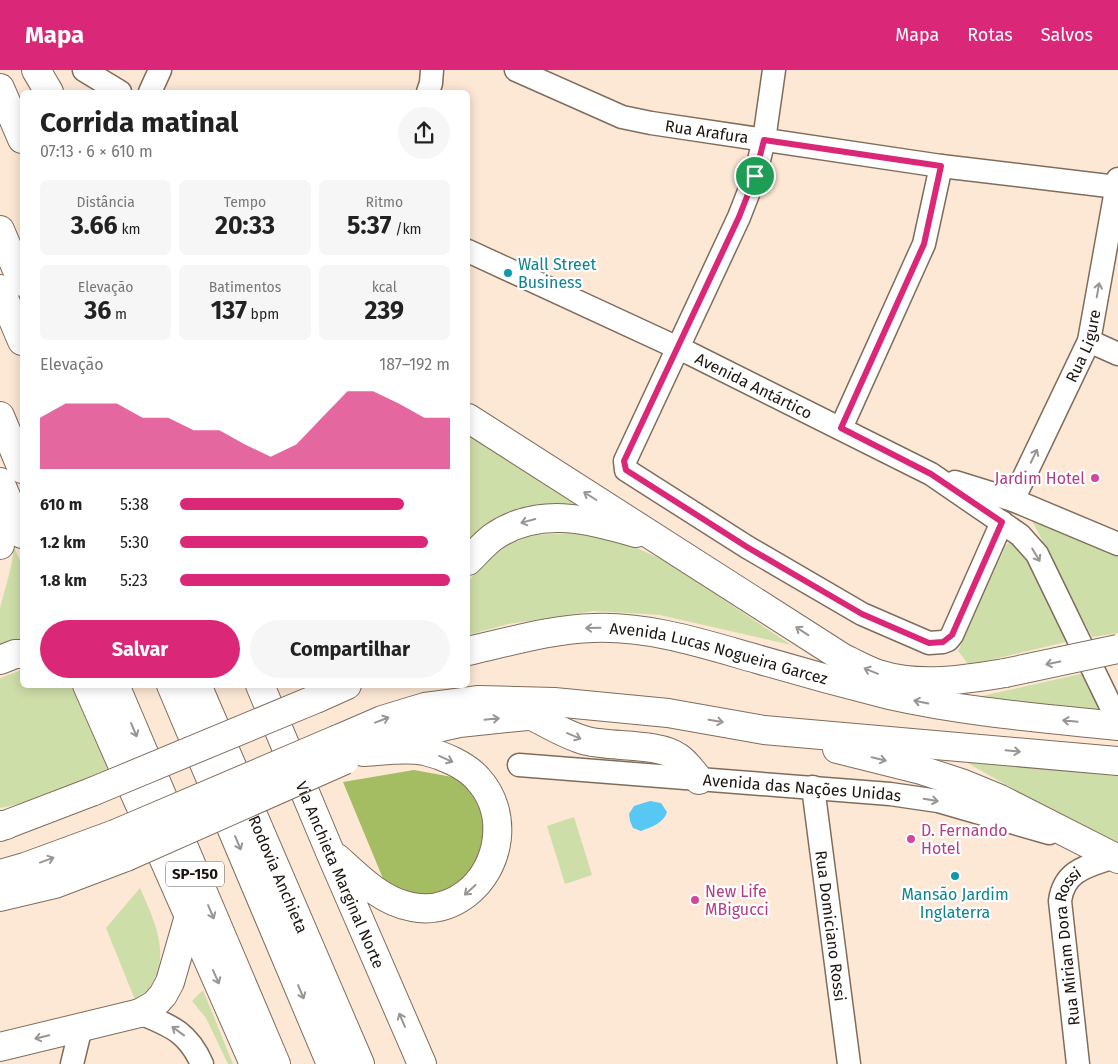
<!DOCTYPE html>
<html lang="pt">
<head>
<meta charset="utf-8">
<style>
	body { margin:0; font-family:"Fira Sans",sans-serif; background:#f6f6f6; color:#222; height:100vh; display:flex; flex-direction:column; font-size:19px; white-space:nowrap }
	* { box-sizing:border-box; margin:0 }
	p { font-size:16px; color:#767676 }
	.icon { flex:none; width:28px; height:28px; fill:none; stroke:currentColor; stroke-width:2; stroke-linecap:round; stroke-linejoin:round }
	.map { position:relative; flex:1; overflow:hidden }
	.drawer { position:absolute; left:20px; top:20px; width:450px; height:598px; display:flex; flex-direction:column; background:#fff; border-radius:8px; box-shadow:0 2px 12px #0003 }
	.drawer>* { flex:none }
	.pin { position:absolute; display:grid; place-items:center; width:42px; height:42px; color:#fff; margin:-21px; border:2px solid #fff; border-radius:50%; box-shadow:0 1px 5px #0007 }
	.round { display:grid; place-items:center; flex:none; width:52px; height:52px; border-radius:26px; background:#f6f6f6 }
	.overview { display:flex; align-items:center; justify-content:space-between; height:85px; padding:0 20px }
	h1 { font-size:28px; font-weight:700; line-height:38px }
	.stats { display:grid; grid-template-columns:repeat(3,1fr); gap:8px; height:85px; padding:5px 20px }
	.stats div { display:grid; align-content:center; border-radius:8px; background:#f6f6f6; text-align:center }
	.stats b { font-size:25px; font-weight:700 }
	.stats small { font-size:14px; font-weight:400 }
	.stats p { font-size:14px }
	.chart { height:140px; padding:10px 20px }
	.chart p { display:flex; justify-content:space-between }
	.chart svg { width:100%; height:90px; margin-top:5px; fill:#db2777; opacity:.7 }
	.action { display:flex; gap:10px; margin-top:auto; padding:10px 20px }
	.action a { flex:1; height:58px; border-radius:30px; background:#db2777; color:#fff; font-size:20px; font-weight:700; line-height:58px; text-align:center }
	.action a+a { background:#f6f6f6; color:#222 }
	ul { padding:0 20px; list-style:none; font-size:16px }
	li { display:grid; grid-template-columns:80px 60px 1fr; align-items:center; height:38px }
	li i { height:12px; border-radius:6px; background:#db2777 }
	header { display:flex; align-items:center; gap:30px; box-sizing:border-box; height:70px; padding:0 25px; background:#db2777; color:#fff }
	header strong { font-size:24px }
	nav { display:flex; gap:28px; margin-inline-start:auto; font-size:18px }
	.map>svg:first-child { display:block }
	.green { fill:#cedea8 }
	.forest { fill:#a4bc62 }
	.water { fill:#57c7f3 }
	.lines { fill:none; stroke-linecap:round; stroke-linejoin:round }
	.minor-casing { stroke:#7f6d5c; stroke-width:25 }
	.major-casing { stroke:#7f6d5c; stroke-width:30 }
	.highway-casing { stroke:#7f6d5c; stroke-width:30 }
	.minor { stroke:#fff; stroke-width:22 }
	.major { stroke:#fff; stroke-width:28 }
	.highway { stroke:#fff; stroke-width:28 }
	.major-bridge-casing { stroke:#7f6d5c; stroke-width:30; stroke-linecap:butt }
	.major-bridge { stroke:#fff; stroke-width:28 }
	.oneway { stroke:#999593 }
	.route-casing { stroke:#fff; stroke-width:10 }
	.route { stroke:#db2777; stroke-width:6 }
	.culture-dot { fill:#0f9aa8; stroke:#fff; stroke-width:2 }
	.hotel-dot { fill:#d1479c; stroke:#fff; stroke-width:2 }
	.labels { text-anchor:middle; stroke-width:4.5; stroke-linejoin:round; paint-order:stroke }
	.shield { fill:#fff; stroke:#605a56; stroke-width:1 }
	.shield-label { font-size:15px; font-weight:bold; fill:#1c140e }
	.street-label { font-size:16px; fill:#1c140e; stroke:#fff }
	.culture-label { font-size:16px; fill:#0d838f; stroke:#fff; text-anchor:start }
	.hotel-label { font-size:16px; fill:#b23c85; stroke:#fff; text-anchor:start }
</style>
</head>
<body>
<header>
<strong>Mapa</strong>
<nav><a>Mapa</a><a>Rotas</a><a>Salvos</a></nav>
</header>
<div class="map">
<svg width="1118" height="994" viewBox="0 0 1118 994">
	<rect width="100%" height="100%" fill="#fde7d5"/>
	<g class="green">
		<path d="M468,361L585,437L468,476Z"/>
		<path d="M1029,445L1118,487V563L1092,567Z"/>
		<path d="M574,463L623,472L666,491L791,575L660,545L594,541L508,554L468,565V513L476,500L504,476L533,465Z"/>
		<path d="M1010,473H1019L1070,571L969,595L958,581L1006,475Z"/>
		<path d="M14,477L22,495V569H17L0,576V538L11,497Z"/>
		<path d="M22,600V615H70L83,629L113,699L28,732L0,738V608Z"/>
		<path d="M1085,603L1101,641L973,628Z"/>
		<path d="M964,691L1118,706V778Z"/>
		<path d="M574,747L592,805L565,814L547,756Z"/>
		<path d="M140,818C153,848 171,883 152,914C148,920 141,925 135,930L106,858Z"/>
		<path d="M203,920L233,994H228L206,948L192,931Z"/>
	</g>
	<path class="forest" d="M414,700L463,709L479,724L487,760L482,791L459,817L411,828L384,811L343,712Z"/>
	<path class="water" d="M650,731L661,733L667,742C664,753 651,757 641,761L633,758L630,751L629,744L634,736Z"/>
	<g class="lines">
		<defs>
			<g id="minor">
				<path d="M84,0L120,22"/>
				<path id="s1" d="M516,0L622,47L651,53L941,96L1117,117"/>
				<path d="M774,0L764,70L755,106L739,147L625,391L626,400L747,477L862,544L929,573L943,572L948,570L952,565L1002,452"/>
				<path d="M150,22L160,0"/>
				<path d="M428,22L431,13L432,0"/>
				<path id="s2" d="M468,181L691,284L931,404L1020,465L1037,484L1118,651"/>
				<path d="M1089,271L1118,284"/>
				<path d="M841,358L924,174L941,96"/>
				<path d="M955,412L1013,430L1118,474"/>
				<path id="s3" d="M1013,430L1089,271L1118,109"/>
				<path id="s4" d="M519,695L890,724L938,731L1049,763"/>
				<path id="s5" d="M813,717L849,994"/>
				<path d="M140,943C171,956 188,962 202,994"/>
				<path d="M72,994L81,957"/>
				<path id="s6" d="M1078,994L1060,831C1064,800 1088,796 1114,787"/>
			</g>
			<g id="major">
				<path d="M36,0L49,22"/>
				<path d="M468,348L843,588C854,593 866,600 878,604C919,617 963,610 1005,603"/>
				<path d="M468,491C476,483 484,474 493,467C538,436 587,449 636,463"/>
				<path id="s7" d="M468,581C509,572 551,559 594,558C650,556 704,574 757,589C801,602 845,614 889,625C964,642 1041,648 1118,656"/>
				<path d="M318,628L347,615"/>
				<path d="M530,645C549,654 567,666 587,671C612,677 659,673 678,687C686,692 693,702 699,710"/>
				<path d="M338,669L382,650L425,637L479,630L554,632L668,643L764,660L1118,691"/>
				<path d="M377,678L428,660L459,653L527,646"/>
				<path d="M837,679L921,700L961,713L1000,729L1118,789"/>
				<path d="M0,757L94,721"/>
				<path d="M0,804L25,797L115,764"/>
				<path d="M0,827L55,814L126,787"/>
				<path d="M0,977L140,943"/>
			</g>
			<g id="highway">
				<path d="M0,18L22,69"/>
				<path d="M0,160L22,212"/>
				<path d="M0,219L22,271"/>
				<path d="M0,346L22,399"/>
				<path d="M0,412L22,464"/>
				<path d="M0,435V475"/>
				<path d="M0,590L15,584H22"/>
				<path d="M87,615L254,994"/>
				<path d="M115,615L276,994"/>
				<path d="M171,615L331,994"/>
				<path id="s8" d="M197,615L360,994"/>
				<path id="s9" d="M260,615L330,782L422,994"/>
				<path d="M0,755H6"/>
				<path d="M337,788C358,807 382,832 412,837C432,841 450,836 466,824C501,797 509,743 478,709C466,695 442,685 425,681C405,677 383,681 364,682"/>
				<path d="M140,943L154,935L163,925L170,912L189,846"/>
			</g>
		</defs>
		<use href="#minor" class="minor-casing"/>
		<use href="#major" class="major-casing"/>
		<use href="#highway" class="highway-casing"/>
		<use href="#minor" class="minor"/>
		<use href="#major" class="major"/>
		<use href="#highway" class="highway"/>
		<defs>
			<g id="major-bridge">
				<path d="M1005,603L1118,579"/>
				<path d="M94,721L318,628"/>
				<path d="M115,764L338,669"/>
				<path d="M126,787L345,690"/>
			</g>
		</defs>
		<use href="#major-bridge" class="major-bridge-casing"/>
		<use href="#major-bridge" class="major-bridge"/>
	</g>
	<defs><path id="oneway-shaft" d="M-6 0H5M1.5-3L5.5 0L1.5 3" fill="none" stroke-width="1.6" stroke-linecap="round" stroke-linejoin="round" transform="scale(1.25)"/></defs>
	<g class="oneway">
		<use href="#oneway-shaft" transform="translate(1098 220) rotate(-80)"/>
		<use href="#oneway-shaft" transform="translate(1034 386) rotate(-64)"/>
		<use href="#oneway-shaft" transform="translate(590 426) rotate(-148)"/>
		<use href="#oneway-shaft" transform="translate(528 451) rotate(165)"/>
		<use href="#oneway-shaft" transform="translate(1036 485) rotate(59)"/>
		<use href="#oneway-shaft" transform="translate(593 558) rotate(179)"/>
		<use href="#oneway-shaft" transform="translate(802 561) rotate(-147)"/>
		<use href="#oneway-shaft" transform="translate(1053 593) rotate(168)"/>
		<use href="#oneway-shaft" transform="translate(871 601) rotate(-158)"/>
		<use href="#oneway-shaft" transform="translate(921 632) rotate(-168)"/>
		<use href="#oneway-shaft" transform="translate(492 649) rotate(-6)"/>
		<use href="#oneway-shaft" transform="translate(382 650) rotate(-21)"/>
		<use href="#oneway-shaft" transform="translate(716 651) rotate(10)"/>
		<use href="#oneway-shaft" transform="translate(1070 651) rotate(-174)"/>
		<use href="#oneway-shaft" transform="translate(134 660) rotate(67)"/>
		<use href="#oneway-shaft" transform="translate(574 666) rotate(23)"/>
		<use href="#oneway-shaft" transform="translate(1013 681) rotate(6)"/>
		<use href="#oneway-shaft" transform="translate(446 689) rotate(24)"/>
		<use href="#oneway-shaft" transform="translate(879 689) rotate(14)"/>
		<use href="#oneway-shaft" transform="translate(931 730) rotate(9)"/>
		<use href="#oneway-shaft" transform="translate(238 773) rotate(67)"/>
		<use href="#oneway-shaft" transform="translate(47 790) rotate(-20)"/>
		<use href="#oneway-shaft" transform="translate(470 820) rotate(138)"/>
		<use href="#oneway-shaft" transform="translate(211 842) rotate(67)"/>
		<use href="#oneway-shaft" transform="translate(216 907) rotate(66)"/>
		<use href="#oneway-shaft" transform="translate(301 922) rotate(67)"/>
		<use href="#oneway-shaft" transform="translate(402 950) rotate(-113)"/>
		<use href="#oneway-shaft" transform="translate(178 961) rotate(-144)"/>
		<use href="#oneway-shaft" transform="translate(42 967) rotate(166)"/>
	</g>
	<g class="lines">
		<defs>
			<path id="route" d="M764,70L941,96L924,174L841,358L931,404L1002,452L952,565L943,572L929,573L862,544L747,477L626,400L624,391L739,147L755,106Z"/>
		</defs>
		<use href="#route" class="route-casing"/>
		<use href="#route" class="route"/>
	</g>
	<g class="culture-dot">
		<circle cx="508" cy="203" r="5"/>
		<circle cx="955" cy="806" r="5"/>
	</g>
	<g class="hotel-dot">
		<circle cx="1095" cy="408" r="5"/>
		<circle cx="911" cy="769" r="5"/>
		<circle cx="695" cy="830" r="5"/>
	</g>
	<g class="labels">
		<rect class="shield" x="166" y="791.5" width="58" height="25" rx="4"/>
		<g class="shield-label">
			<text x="195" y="809">SP-150</text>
		</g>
		<g class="street-label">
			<text dy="6" stroke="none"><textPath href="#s1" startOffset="202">Rua Arafura</textPath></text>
			<text dy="6" stroke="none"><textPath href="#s3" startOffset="170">Rua Ligure</textPath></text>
			<text dy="6" stroke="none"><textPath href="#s2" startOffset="316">Avenida Antártico</textPath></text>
			<text dy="6" stroke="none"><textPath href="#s7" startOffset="256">Avenida Lucas Nogueira Garcez</textPath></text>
			<text dy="6" stroke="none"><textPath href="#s4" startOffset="284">Avenida das Nações Unidas</textPath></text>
			<text dy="6" stroke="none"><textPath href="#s8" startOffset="206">Rodovia Anchieta</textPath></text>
			<text dy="6" stroke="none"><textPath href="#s9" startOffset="206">Via Anchieta Marginal Norte</textPath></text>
			<text dy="6" stroke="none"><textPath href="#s5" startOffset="140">Rua Domiciano Rossi</textPath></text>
			<text dy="6" stroke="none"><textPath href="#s6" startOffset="120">Rua Miriam Dora Rossi</textPath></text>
		</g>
		<g class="culture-label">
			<text x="518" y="200">Wall Street<tspan x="518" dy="18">Business</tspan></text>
			<text x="955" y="830" text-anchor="middle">Mansão Jardim<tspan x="955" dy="18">Inglaterra</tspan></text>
		</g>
		<g class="hotel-label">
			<text x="1085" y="414" text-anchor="end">Jardim Hotel</text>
			<text x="921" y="766">D. Fernando<tspan x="921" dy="18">Hotel</tspan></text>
			<text x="705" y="827">New Life<tspan x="705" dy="18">MBigucci</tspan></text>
		</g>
	</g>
</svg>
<div class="pin" style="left:755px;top:106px;background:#1e9e55"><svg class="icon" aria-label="arrive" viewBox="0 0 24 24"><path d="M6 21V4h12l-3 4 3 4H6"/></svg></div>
<section class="drawer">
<div class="overview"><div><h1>Corrida matinal</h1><p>07:13 · 6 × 610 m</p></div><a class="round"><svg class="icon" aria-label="share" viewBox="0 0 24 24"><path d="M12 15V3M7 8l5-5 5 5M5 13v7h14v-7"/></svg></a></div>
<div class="stats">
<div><p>Distância</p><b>3.66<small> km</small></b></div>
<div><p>Tempo</p><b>20:33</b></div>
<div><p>Ritmo</p><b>5:37<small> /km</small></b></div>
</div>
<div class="stats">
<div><p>Elevação</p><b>36<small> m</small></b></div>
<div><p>Batimentos</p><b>137<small> bpm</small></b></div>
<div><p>kcal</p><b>239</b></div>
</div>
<div class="chart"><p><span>Elevação</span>187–192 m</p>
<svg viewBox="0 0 160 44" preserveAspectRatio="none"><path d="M0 44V19L10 12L20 12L30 12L40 19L50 19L60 25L70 25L80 32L90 38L100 32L110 19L120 6L130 6L140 12L150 19L160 19V44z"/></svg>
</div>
<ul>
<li><b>610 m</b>5:38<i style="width:83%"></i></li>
<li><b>1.2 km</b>5:30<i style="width:92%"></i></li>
<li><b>1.8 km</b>5:23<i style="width:100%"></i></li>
</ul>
<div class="action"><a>Salvar</a><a>Compartilhar</a></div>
</section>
</div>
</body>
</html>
